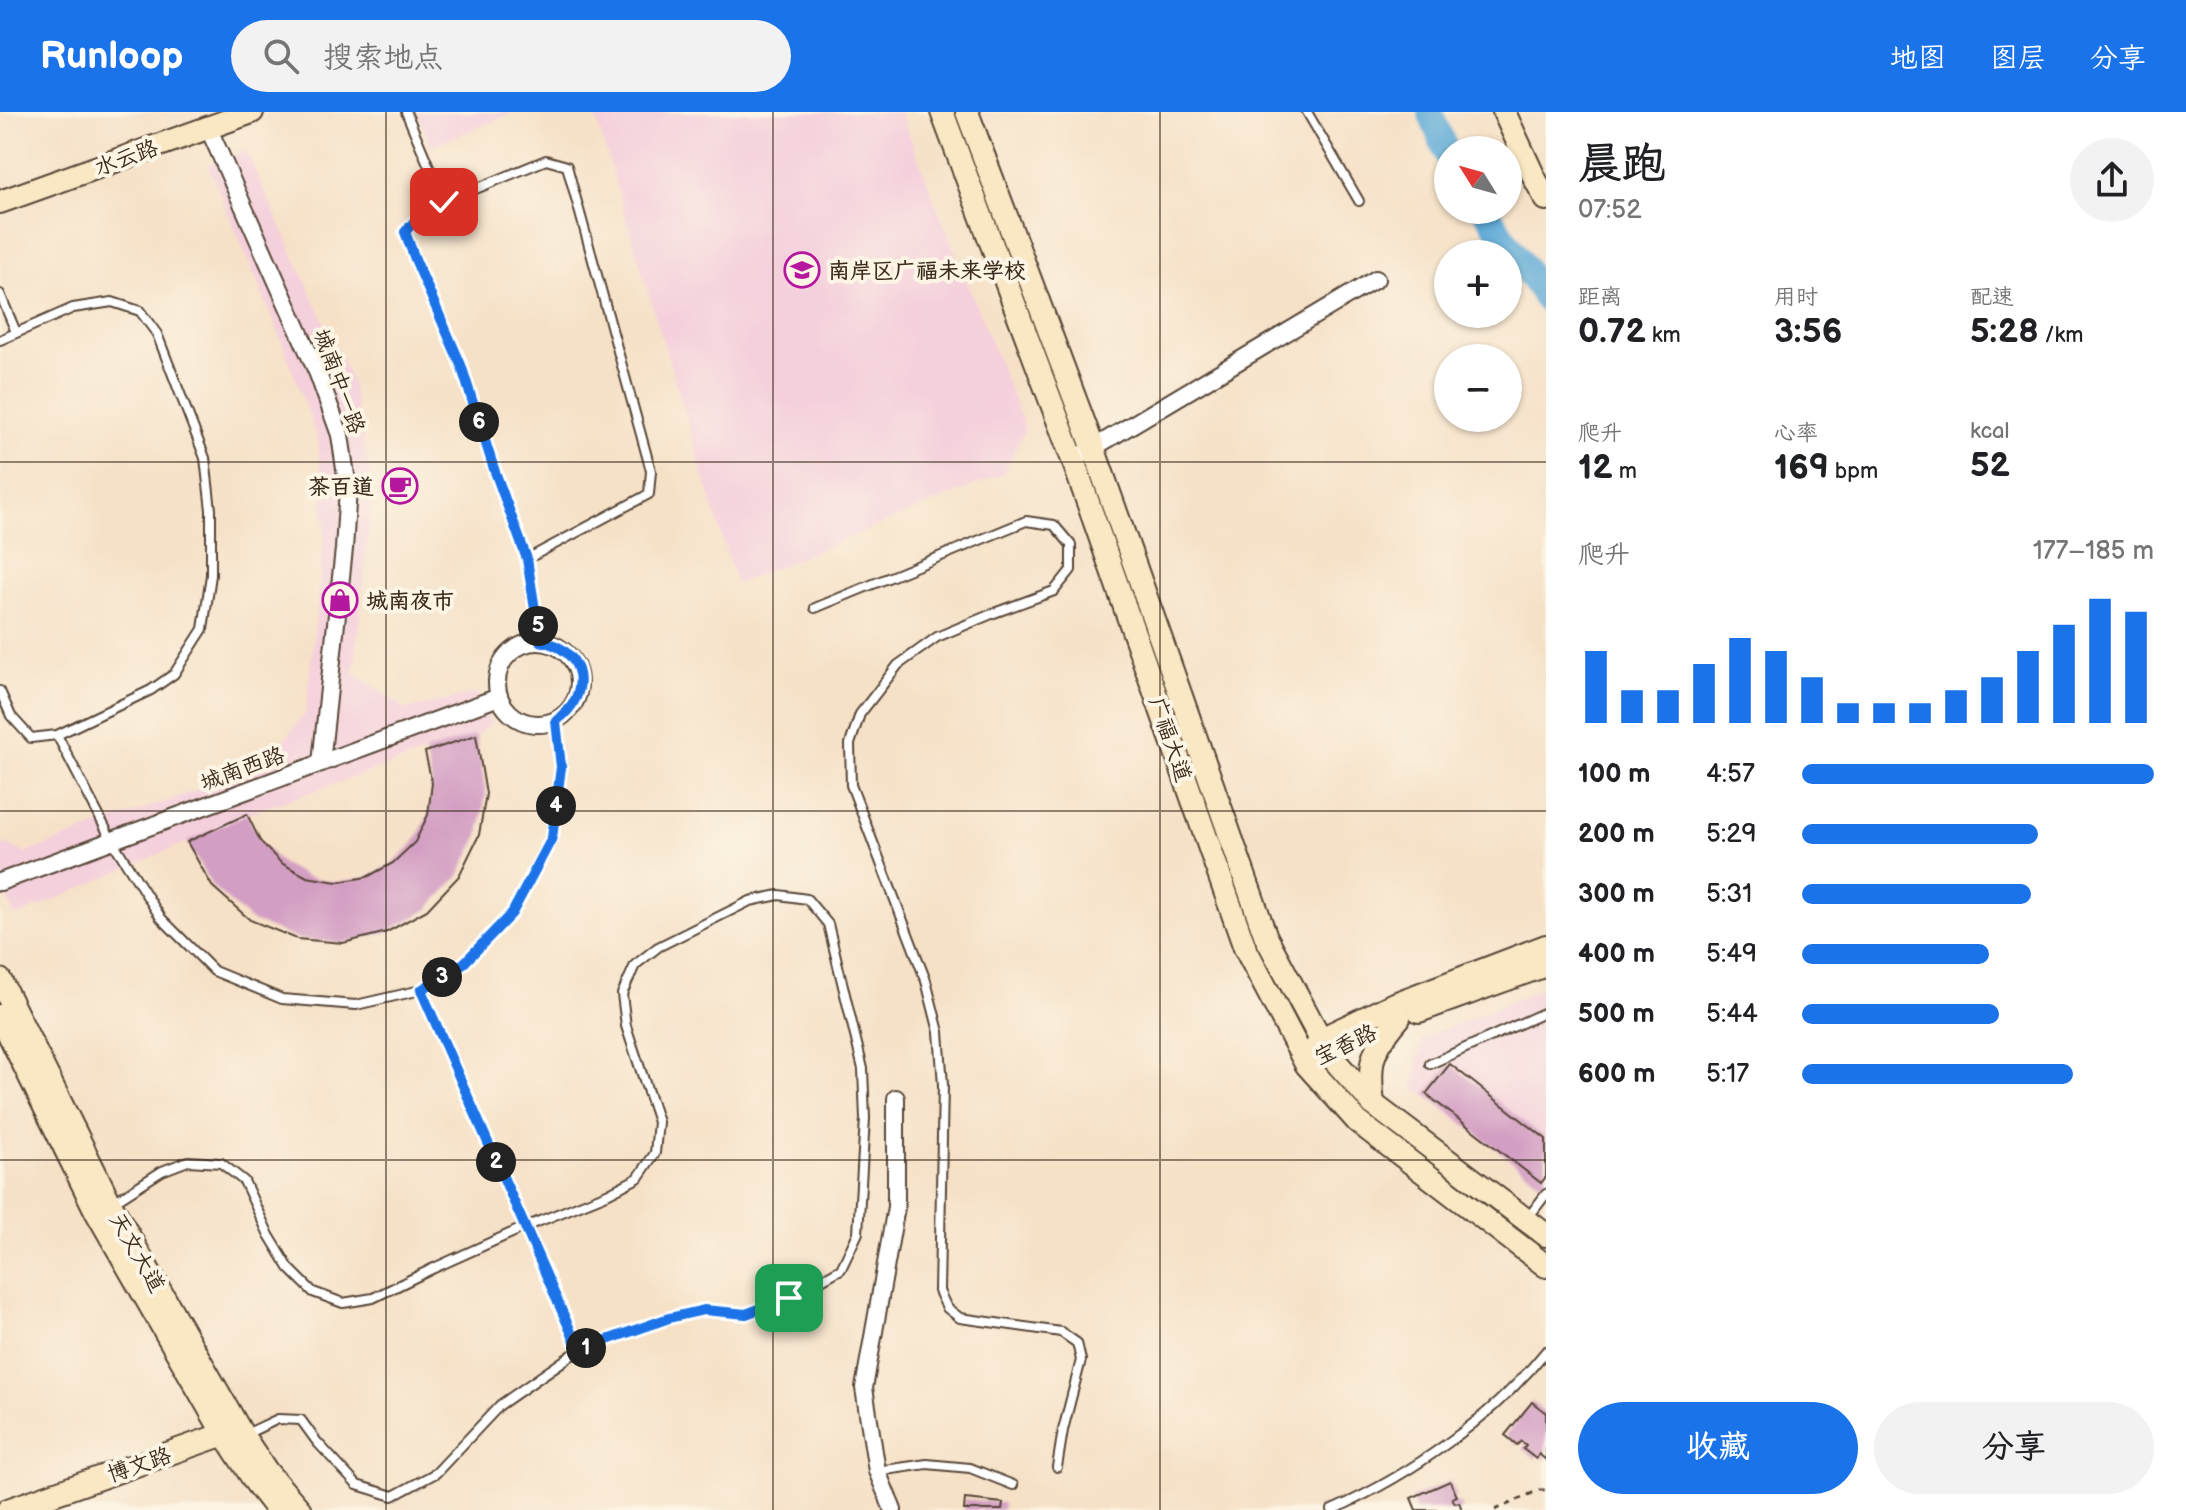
<!DOCTYPE html>
<html lang="zh">
<head>
<meta charset="utf-8">
<style>
	body { margin:0; font-family:"Balsamiq Sans","LXGW WenKai TC",sans-serif; background:#f2f2f2; color:#202124; height:100vh; display:flex; flex-direction:column; font-size:30px; white-space:nowrap }
	* { box-sizing:border-box; margin:0 }
	p { font-size:26px; color:#757577 }
	.icon { flex:none; width:44px; height:44px; fill:none; stroke:currentColor; stroke-width:2; stroke-linecap:round; stroke-linejoin:round }
	.map { position:relative; flex:1; overflow:hidden }
	.details { display:flex; flex-direction:column; background:#fff; width:640px }
	.details>* { flex:none }
	.needle { width:52px; rotate:307deg }
	.controls { position:absolute; left:1434px; top:24px; display:grid; gap:16px }
	.controls a { display:grid; place-items:center; width:88px; height:88px; border-radius:50%; background:#fff; box-shadow:0 2px 6px #0004; font-size:40px }
	.pin { position:absolute; display:grid; place-items:center; width:68px; height:68px; color:#fff; margin:-34px; border-radius:16px; box-shadow:0 4px 12px #0006 }
	.km { position:absolute; width:40px; height:40px; margin:-20px; border-radius:50%; background:#222; color:#fff; font-size:22px; line-height:40px; text-align:center }
	.round { display:grid; place-items:center; flex:none; width:84px; height:84px; border-radius:42px; background:#f2f2f2 }
	.headline { display:flex; align-items:center; justify-content:space-between; height:136px; padding:0 32px }
	h1 { font-size:44px; font-weight:700; line-height:60px }
	.metrics { display:grid; grid-template-columns:repeat(3,1fr); gap:12px; height:136px; padding:8px 32px }
	.metrics div { display:grid; align-content:center }
	.metrics b { font-size:34px; font-weight:700 }
	.metrics small { font-size:22px; font-weight:400 }
	.metrics p { font-size:22px }
	.chart { height:224px; padding:16px 32px }
	.chart p { display:flex; justify-content:space-between }
	.chart svg { width:100%; height:144px; margin-top:8px; stroke:#1a73e8; stroke-width:6 }
	.action { display:flex; gap:16px; margin-top:auto; padding:16px 32px }
	.action a { flex:1; height:92px; border-radius:48px; background:#1a73e8; color:#fff; font-size:32px; font-weight:700; line-height:92px; text-align:center }
	.action a+a { background:#f2f2f2; color:#202124 }
	ul { padding:0 32px; list-style:none; font-size:26px }
	li { display:grid; grid-template-columns:128px 96px 1fr; align-items:center; height:60px }
	li i { height:20px; border-radius:10px; background:#1a73e8 }
	header { display:flex; align-items:center; gap:48px; box-sizing:border-box; height:112px; padding:0 40px; background:#1a73e8; color:#fff }
	header strong { font-size:38px }
	nav { display:flex; gap:44px; margin-inline-start:auto; font-size:28px }
	.search { width:560px; height:72px; background:#f2f2f2; display:flex; align-items:center; gap:20px; box-sizing:border-box; padding:0 28px; border-radius:44px; color:#757577; font-size:30px }
	main { display:flex; flex:1; min-height:0 }
	.map>svg:first-child { display:block }
	.built { fill:#f4cfdc }
	.lines { fill:none; stroke-linecap:round; stroke-linejoin:round }
	.river { stroke:#5faad7; stroke-width:26 }
	.building { fill:#d39ec3 }
	.lane-casing { stroke:#574537; stroke-width:12 }
	.street-casing { stroke:#574537; stroke-width:20 }
	.secondary-casing { stroke:#574537; stroke-width:26 }
	.path { stroke:#574537; stroke-width:3; stroke-dasharray:6 6; stroke-linecap:butt }
	.lane { stroke:#fff; stroke-width:8 }
	.street { stroke:#fff; stroke-width:16 }
	.secondary { stroke:#fae7c3; stroke-width:22 }
	.route-casing { stroke:#fff; stroke-width:16 }
	.route { stroke:#1a73e8; stroke-width:10 }
	.grid { fill:none; stroke:#3b2a1e; stroke-width:2; stroke-opacity:0.55 }
	.labels { text-anchor:middle; stroke-width:8; stroke-linejoin:round; paint-order:stroke }
	.street-label { font-size:22px; fill:#3b2a1e; stroke:#fcf5e5 }
	.poi-label { font-size:22px; font-weight:bold; fill:#3b2a1e; stroke:#fcf5e5; text-anchor:start }
</style>
</head>
<body>
<header>
<strong>Runloop</strong>
<div class="search"><svg class="icon" aria-label="search" viewBox="0 0 24 24"><circle cx="10" cy="10" r="6"/><path d="M15 15l6 6"/></svg>搜索地点</div>
<nav><a>地图</a><a>图层</a><a>分享</a></nav>
</header>
<main>
<div class="map">
<svg width="1546" height="1398" viewBox="0 0 1546 1398">
	<rect width="100%" height="100%" fill="#fcf5e5"/>
	<filter id="ink" filterUnits="userSpaceOnUse"><feTurbulence type="fractalNoise" baseFrequency=".0125" numOctaves="2"/><feDisplacementMap in="SourceGraphic" scale="16" xChannelSelector="R" yChannelSelector="G"/><feConvolveMatrix kernelMatrix="1 2 1 2 8 2 1 2 1" color-interpolation-filters="sRGB"/></filter>
	<filter id="wash" filterUnits="userSpaceOnUse"><feTurbulence type="fractalNoise" baseFrequency=".006" numOctaves="4" result="noise"/><feDisplacementMap in="SourceGraphic" scale="32" xChannelSelector="R" yChannelSelector="G"/><feGaussianBlur stdDeviation="1.8" result="paint"/><feColorMatrix in="noise" values="0 0 0 0 0 0 0 0 0 0 0 0 0 0 0 0 0 1.4 0 .05"/><feComposite in="paint" operator="in"/></filter>
	<g filter="url(#wash)">
		<rect width="100%" height="100%" fill="#f6e1c7"/>
		<g class="built">
			<path d="M417,0H515L431,35Z"/>
			<path d="M594,0H900L1025,317L1003,362L736,472Z"/>
			<path d="M246,39L351,268L373,377L354,561L407,598L477,581L491,612L476,623L247,702L187,730L15,805L0,768V730L26,741L265,653L306,600L325,415L318,328L278,219L208,53Z"/>
			<path d="M1546,875V1075L1413,974L1421,927Z"/>
		</g>
		<g class="lines">
			<g class="river">
				<path d="M1430,0L1448,44"/>
				<path d="M1485,98L1546,187"/>
			</g>
		</g>
		<g id="blocks">
			<g class="building">
				<path d="M476,623L486,682L479,723L459,764L427,798L387,820L343,831L297,827L250,808L212,774L187,730L247,702L260,729L281,751L307,765L337,770L367,765L393,751L415,730L428,703L432,671L425,640Z"/>
				<path d="M1450,952L1546,1027V1065L1541,1071L1426,982Z"/>
				<path d="M1532,1290L1546,1301V1348L1539,1342L1536,1347L1523,1337L1526,1333L1521,1329L1517,1333L1505,1323Z"/>
				<path d="M1450,1369L1457,1384L1452,1386L1455,1391L1459,1390L1462,1398H1416L1411,1386Z"/>
				<path d="M965,1387L1003,1391L1002,1398H964Z"/>
			</g>
		</g>
	</g>
	<g filter="url(#ink)">
		<use href="#blocks" fill-opacity="0" stroke="#574537" stroke-width="2"/>
		<g class="lines">
			<defs>
				<g id="lane">
					<path d="M406,0L444,90"/>
					<path d="M1307,0L1359,89"/>
					<path d="M0,182L16,220"/>
					<path d="M0,228L73,196L112,190L140,199L157,222L205,346L211,398V463L203,517L174,562L151,578L57,623L31,626L11,604L0,579"/>
					<path d="M527,447L649,382L651,359L567,54L546,48L444,90L420,103L405,120L415,147L461,253L494,357L527,447L540,529"/>
					<path d="M815,496L1026,409L1054,413L1071,433V458L1054,479L994,501L937,525L898,553L860,602L850,632L851,673L926,869L939,920L943,973L939,1179L947,1196L960,1206L1061,1220L1077,1231L1081,1248L1063,1318L1057,1355"/>
					<path d="M57,623L111,727L161,806L214,859L282,887L356,893L421,878L464,851L512,801L552,726L561,655L556,609"/>
					<path d="M1430,952L1546,900"/>
					<path d="M112,1091L162,1059L188,1049L221,1051L244,1069L269,1123L289,1156L313,1180L343,1191L373,1186L434,1156L525,1115L607,1082L638,1066L655,1041L658,1010L626,914L622,882L635,853L658,835L750,789L779,783L807,787L828,812L863,957L865,1007L858,1121L841,1157L789,1186L746,1202L704,1198L669,1206L579,1238L500,1293L436,1361L393,1384L357,1373L317,1330L301,1308L278,1307L244,1323"/>
					<path d="M1527,1107L1546,1082"/>
					<path d="M878,1359L927,1352L970,1356L1013,1373"/>
					<path d="M1332,1398C1411,1363 1492,1306 1546,1239"/>
				</g>
				<g id="street">
					<path d="M208,15L318,262L340,323L348,377L344,437L321,651"/>
					<path d="M1073,348L1376,167"/>
					<circle cx="538" cy="571" r="41"/>
					<path d="M0,770L499,585"/>
					<path d="M893,1398L877,1359L864,1276L896,1095V986"/>
				</g>
				<g id="secondary">
					<path d="M942,0L1073,348L1245,836L1306,952L1358,1010L1546,1154"/>
					<path d="M967,0L1093,335L1266,825L1328,941L1373,992L1546,1123"/>
					<path d="M1504,0L1535,67L1546,87"/>
					<path d="M0,90L252,0"/>
					<path d="M0,868L111,1093L243,1324L267,1360L300,1398"/>
					<path d="M1419,899L1546,853"/>
					<path d="M0,904L96,1099L224,1322L256,1371L277,1398"/>
					<path d="M1313,940L1321,927L1392,893L1546,834"/>
					<path d="M1373,992C1368,949 1371,939 1399,906"/>
					<path d="M8,1398L224,1322"/>
				</g>
			</defs>
			<use href="#lane" class="lane-casing"/>
			<use href="#street" class="street-casing"/>
			<use href="#secondary" class="secondary-casing"/>
			<g class="path">
				<path d="M425,889L521,1105"/>
				<path d="M529,1123L575,1230"/>
				<path d="M1495,1398L1539,1378H1546"/>
			</g>
			<use href="#lane" class="lane"/>
			<use href="#street" class="street"/>
			<use href="#secondary" class="secondary"/>
		</g>
	</g>
	<g class="lines" filter="url(#ink)">
		<defs>
			<path id="route" d="M444,90L420,103L405,120L415,147L461,253L494,357L527,447L540,529C586,537 593,583 556,609L561,655L552,726L512,801L464,851L421,878L579,1238L669,1206L704,1198L746,1202L789,1186"/>
		</defs>
		<use href="#route" class="route-casing"/>
		<use href="#route" class="route"/>
	</g>
	<path class="grid" d="M386,0V1398M773,0V1398M1160,0V1398M0,350H1546M0,699H1546M0,1048H1546"/>
	<defs>
		<symbol id="school-ring" viewBox="-11 -11 22 22"><circle r="9.5" fill="#fcf5e5" stroke="#b5179e" stroke-width="1.5"/><path d="M0-5L7-2L0 1L-7-2ZM-4 1L0 2.5L4 1V4Q0 6-4 4Z" fill="#b5179e"/></symbol>
		<symbol id="cafe-ring" viewBox="-11 -11 22 22"><circle r="9.5" fill="#fcf5e5" stroke="#b5179e" stroke-width="1.5"/><path d="M-5.5-4.5H6V0H3Q3 3.5 0 3.5H-2.5Q-5.5 3.5-5.5 0ZM3-3.2v2h1.7v-2ZM-6 4.5H4V6H-6Z" fill="#b5179e"/></symbol>
		<symbol id="shop-ring" viewBox="-11 -11 22 22"><circle r="9.5" fill="#fcf5e5" stroke="#b5179e" stroke-width="1.5"/><path d="M-5-2.5h2.3a2.7 3.5 0 0 1 5.4 0H5L5.5 6h-11ZM-1.5-2.5h3a1.5 2.3 0 0 0-3 0Z" fill="#b5179e"/></symbol>
	</defs>
	<g fill-rule="evenodd">
		<use href="#school-ring" x="782" y="138" width="40" height="40"/>
		<use href="#cafe-ring" x="380" y="354" width="40" height="40"/>
		<use href="#shop-ring" x="320" y="468" width="40" height="40"/>
	</g>
	<g class="labels">
		<g class="street-label">
			<text transform="translate(126 45) rotate(-20)" y="8">水云路</text>
			<text transform="translate(340 269) rotate(70)" y="8">城南中一路</text>
			<text transform="translate(1171 627) rotate(71)" y="8">广福大道</text>
			<text transform="translate(242 656) rotate(-20)" y="8">城南西路</text>
			<text transform="translate(1345 932) rotate(-25)" y="8">宝香路</text>
			<text transform="translate(138 1140) rotate(60)" y="8">天文大道</text>
			<text transform="translate(139 1352) rotate(-19)" y="8">博文路</text>
		</g>
		<g class="poi-label">
			<text x="828" y="166">南岸区广福未来学校</text>
			<text x="374" y="382" text-anchor="end">茶百道</text>
			<text x="366" y="496">城南夜市</text>
		</g>
	</g>
</svg>
<div class="controls">
<a><svg class="needle" viewBox="-14 -14 28 28"><path d="M0-13l5 13h-10z" fill="#e53935"/><path d="M0 13l5-13h-10z" fill="#757577"/></svg></a>
<a>+</a>
<a>−</a>
</div>
<div class="pin" style="left:789px;top:1186px;background:#1e9e55"><svg class="icon" aria-label="arrive" viewBox="0 0 24 24"><path d="M6 21V4h12l-3 4 3 4H6"/></svg></div>
<div class="pin" style="left:444px;top:90px;background:#d93025"><svg class="icon" aria-label="check" viewBox="0 0 24 24"><path d="M5 12l5 5 9-10"/></svg></div>
<b class="km" style="left:586px;top:1236px">1</b>
<b class="km" style="left:496px;top:1050px">2</b>
<b class="km" style="left:442px;top:865px">3</b>
<b class="km" style="left:556px;top:694px">4</b>
<b class="km" style="left:538px;top:514px">5</b>
<b class="km" style="left:479px;top:310px">6</b>
</div>
<section class="details">
<div class="headline"><div><h1>晨跑</h1><p>07:52</p></div><a class="round"><svg class="icon" aria-label="share" viewBox="0 0 24 24"><path d="M12 15V3M7 8l5-5 5 5M5 13v7h14v-7"/></svg></a></div>
<div class="metrics">
<div><p>距离</p><b>0.72<small> km</small></b></div>
<div><p>用时</p><b>3:56</b></div>
<div><p>配速</p><b>5:28<small> /km</small></b></div>
</div>
<div class="metrics">
<div><p>爬升</p><b>12<small> m</small></b></div>
<div><p>心率</p><b>169<small> bpm</small></b></div>
<div><p>kcal</p><b>52</b></div>
</div>
<div class="chart"><p><span>爬升</span>177–185 m</p>
<svg viewBox="0 0 160 44" preserveAspectRatio="none"><path d="M5 44V22M15 44V34M25 44V34M35 44V26M45 44V18M55 44V22M65 44V30M75 44V38M85 44V38M95 44V38M105 44V34M115 44V30M125 44V22M135 44V14M145 44V6M155 44V10"/></svg>
</div>
<ul>
<li><b>100 m</b>4:57<i style="width:100%"></i></li>
<li><b>200 m</b>5:29<i style="width:67%"></i></li>
<li><b>300 m</b>5:31<i style="width:65%"></i></li>
<li><b>400 m</b>5:49<i style="width:53%"></i></li>
<li><b>500 m</b>5:44<i style="width:56%"></i></li>
<li><b>600 m</b>5:17<i style="width:77%"></i></li>
</ul>
<div class="action"><a>收藏</a><a>分享</a></div>
</section>
</main>
</body>
</html>
